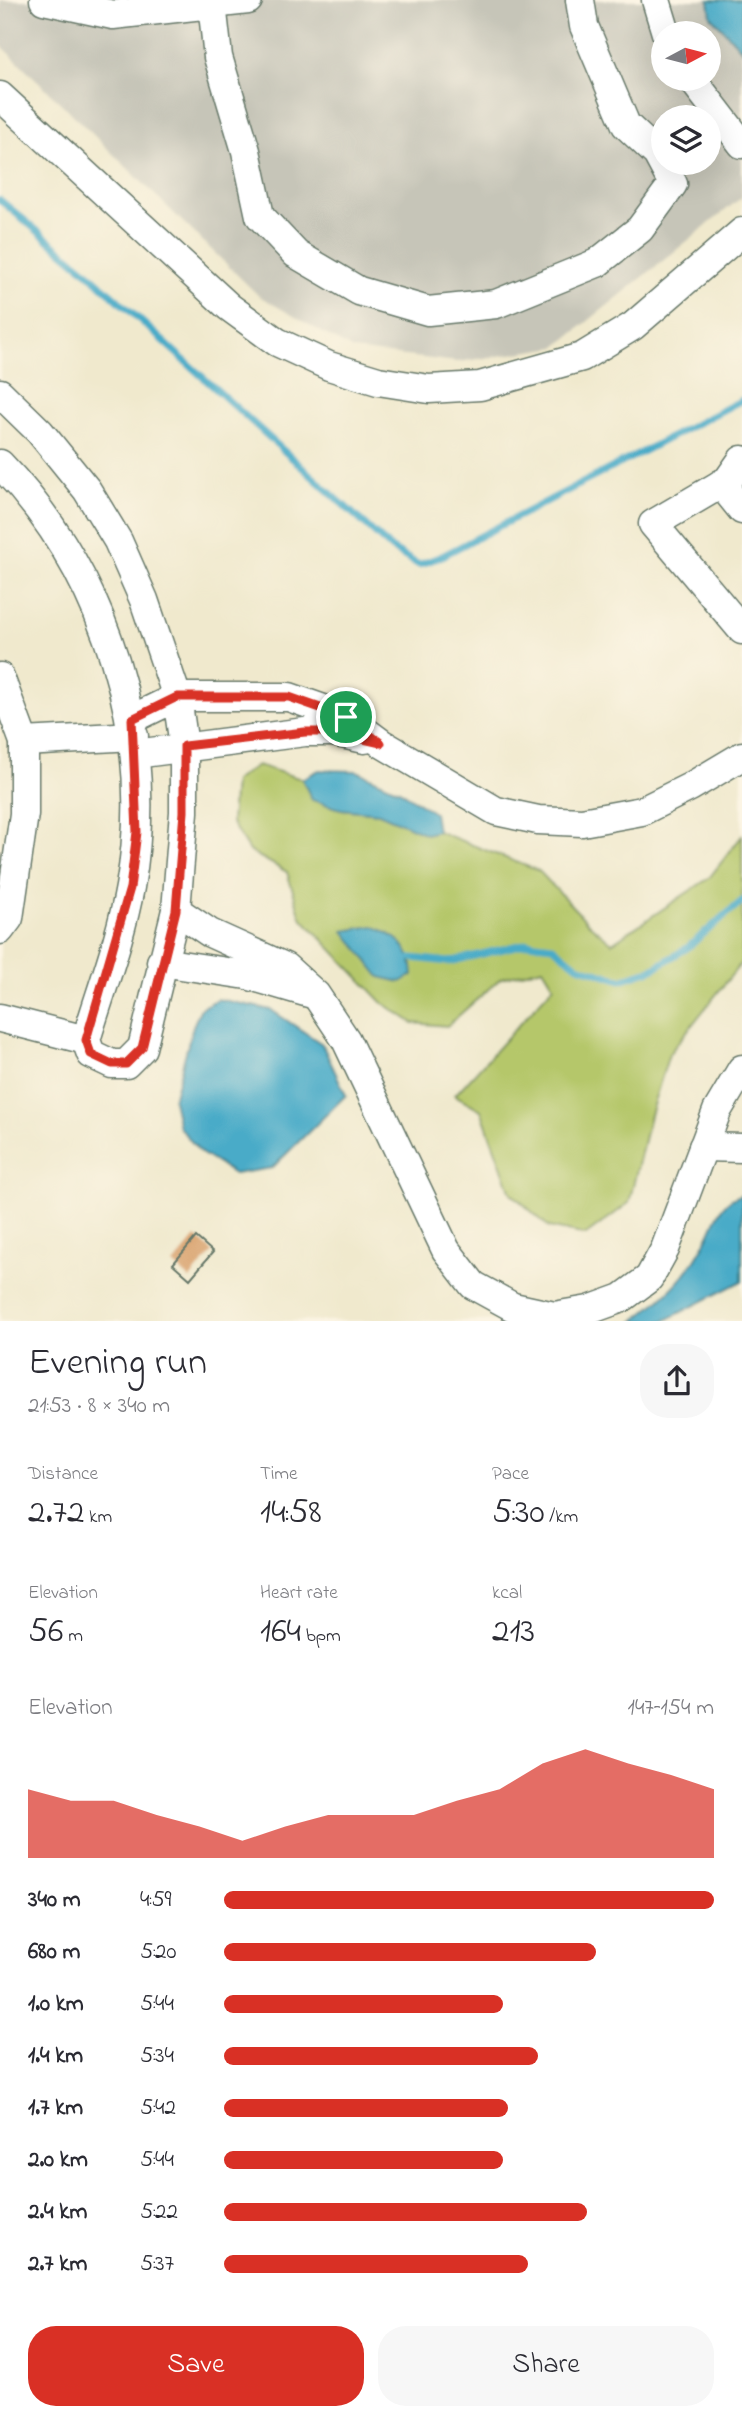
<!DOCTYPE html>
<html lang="en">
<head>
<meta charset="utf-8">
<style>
	body { margin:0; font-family:"Indie Flower",sans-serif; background:#f7f7f7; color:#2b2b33; height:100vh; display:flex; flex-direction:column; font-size:26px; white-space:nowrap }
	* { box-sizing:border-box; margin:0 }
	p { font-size:23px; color:#7c7c81 }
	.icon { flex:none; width:38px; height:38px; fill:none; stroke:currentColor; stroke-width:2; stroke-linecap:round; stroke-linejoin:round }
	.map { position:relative; height:1321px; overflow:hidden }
	.details { display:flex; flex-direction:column; background:#fff; flex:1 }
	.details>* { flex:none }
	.needle { width:46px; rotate:83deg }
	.fabs { position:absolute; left:651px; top:21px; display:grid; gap:14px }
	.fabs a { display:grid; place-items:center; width:70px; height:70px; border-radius:50%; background:#fff; box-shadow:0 7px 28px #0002; font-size:35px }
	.pin { position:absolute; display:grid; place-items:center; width:60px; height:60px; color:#fff; margin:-30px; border:4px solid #fff; border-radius:50%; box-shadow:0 2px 7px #0007 }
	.round { display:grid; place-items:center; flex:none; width:74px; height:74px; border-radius:28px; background:#f7f7f7 }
	.summary { display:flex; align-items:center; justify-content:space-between; height:119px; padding:0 28px }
	h1 { font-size:38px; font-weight:600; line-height:52px }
	.figures { display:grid; grid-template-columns:repeat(3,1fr); gap:10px; height:119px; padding:7px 28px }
	.figures div { display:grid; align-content:center }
	.figures b { font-size:35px; font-weight:600 }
	.figures small { font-size:19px; font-weight:400 }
	.figures p { font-size:19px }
	.chart { height:196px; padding:14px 28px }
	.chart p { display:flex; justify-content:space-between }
	.chart svg { width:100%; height:126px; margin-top:7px; fill:#d93025; opacity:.7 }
	.button { display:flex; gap:14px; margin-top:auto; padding:14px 28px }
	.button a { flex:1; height:80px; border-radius:28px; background:#d93025; color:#fff; font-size:28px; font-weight:600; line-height:80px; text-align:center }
	.button a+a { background:#f7f7f7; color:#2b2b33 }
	ul { padding:0 28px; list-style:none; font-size:23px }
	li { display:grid; grid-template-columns:112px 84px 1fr; align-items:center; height:52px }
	li i { height:18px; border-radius:9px; background:#d93025 }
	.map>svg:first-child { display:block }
	.industrial { fill:#c6c5b8; fill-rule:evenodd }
	.green { fill:#b5c76b; stroke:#6a8250; stroke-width:2 }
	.water { fill:#48abc8; stroke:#34747e; stroke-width:2 }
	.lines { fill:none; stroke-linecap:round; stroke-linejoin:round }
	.stream { stroke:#48abc8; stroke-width:7 }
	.building { fill:#d79e67 }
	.minor-casing { stroke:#68796a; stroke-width:31 }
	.minor { stroke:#fff; stroke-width:28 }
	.route-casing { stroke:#fff; stroke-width:14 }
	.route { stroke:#d93025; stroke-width:9 }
</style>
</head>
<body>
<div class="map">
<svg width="742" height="1321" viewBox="0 0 742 1321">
	<rect width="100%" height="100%" fill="#fcf5e5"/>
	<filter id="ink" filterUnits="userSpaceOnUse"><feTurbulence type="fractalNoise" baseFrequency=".0143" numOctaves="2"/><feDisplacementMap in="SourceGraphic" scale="14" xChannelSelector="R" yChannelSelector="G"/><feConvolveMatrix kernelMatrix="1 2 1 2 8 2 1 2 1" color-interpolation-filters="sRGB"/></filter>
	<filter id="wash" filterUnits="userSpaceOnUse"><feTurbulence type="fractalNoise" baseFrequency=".00686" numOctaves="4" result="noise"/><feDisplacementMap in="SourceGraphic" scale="28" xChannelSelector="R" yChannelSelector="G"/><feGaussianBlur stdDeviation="1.57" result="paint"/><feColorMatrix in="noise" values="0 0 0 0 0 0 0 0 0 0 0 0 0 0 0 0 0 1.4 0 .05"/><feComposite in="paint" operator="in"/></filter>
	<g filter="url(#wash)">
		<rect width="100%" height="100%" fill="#f0e9cd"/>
		<path class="industrial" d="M0,0H742V197L556,347L458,362L353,350L259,296L0,44ZM663,33H709V79H663ZM663,117H709V163H663Z"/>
		<path class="green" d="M257,765L302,779L313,800L341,809L379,813L426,834L437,831L539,871L589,924L612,943L709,878L742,836V962L669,1054L650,1115L629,1203L586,1235L549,1227L511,1193L481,1110L455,1095L554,986L543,968L501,978L447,1026L413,1023L383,1003L301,917L287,872L249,851L231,822L234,781Z"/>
		<g class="water">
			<path d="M709,0H742V50L711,16Z"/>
			<path d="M319,770L357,771L401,791L434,813L437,831L426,834L379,813L341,809L312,800L302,779Z"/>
			<path d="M373,926C397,936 412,947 413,975L401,982L380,977L344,931Z"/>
			<path d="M218,999L271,1010L322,1044L346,1095L272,1168L234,1174L201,1153L179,1127L173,1100L193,1026L201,1008Z"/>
			<path d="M742,1195V1281L664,1321H634C667,1296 691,1273 709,1235C717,1218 721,1200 742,1195Z"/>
		</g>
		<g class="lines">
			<g class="stream">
				<path d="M0,200L86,271L392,549L419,565L442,556L742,400"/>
				<path d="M412,958L449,962L528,943L553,946L578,966L621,980L651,970L687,948L742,901"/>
			</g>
		</g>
		<g id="blocks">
			<path class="building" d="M196,1237L213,1252L190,1279L173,1264Z"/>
		</g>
	</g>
	<g filter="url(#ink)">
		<use href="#blocks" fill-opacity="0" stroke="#68796a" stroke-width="2"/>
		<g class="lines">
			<defs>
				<g id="minor">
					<path d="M44,0L113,15L248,0"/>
					<path d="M656,0L666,33"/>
					<path d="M212,4L218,57L246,151L260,216L296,254L359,291L428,311L496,304L597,263L640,229L673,184L657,154L626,125L584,26L580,0"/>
					<path d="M692,79L742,144"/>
					<path d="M0,96L229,307L277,342L329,366L378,381L429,389L480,386L582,357L633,326L742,232"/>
					<path d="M0,393L40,432L87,490L118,541L144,600L177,697L184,746V812L176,910L142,1048L126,1064H112L91,1054L86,1040C101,990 121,938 130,887C157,736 106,574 0,464"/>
					<path d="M742,460L728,480L653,524L742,630"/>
					<path d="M721,484L742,510"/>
					<path d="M0,677L24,742V814L9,918L0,930"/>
					<path d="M132,719L177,697H289L346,717L381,743L496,811L538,820L582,822L642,811L690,787L742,756"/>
					<path d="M24,742L134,736"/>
					<path d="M135,754L305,732H333L365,739"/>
					<path d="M176,910L210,933L285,967L316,995L346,1040L446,1250L473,1285L513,1307L554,1316L589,1310L622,1298L649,1278L665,1249L717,1111L742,1069"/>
					<path d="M161,962L247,975L309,993"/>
					<path d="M0,1018L86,1040"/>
					<path d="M703,1147L742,1148"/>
				</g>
			</defs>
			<use href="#minor" class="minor-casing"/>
			<use href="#minor" class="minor"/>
		</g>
	</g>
	<g class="lines" filter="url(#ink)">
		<defs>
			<path id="route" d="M177,697H289L346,717L381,743L333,732H305L184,746V812L176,910L142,1048L126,1064H112L91,1054L86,1040L130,888L137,832L132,719Z"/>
		</defs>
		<use href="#route" class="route-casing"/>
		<use href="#route" class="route"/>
	</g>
</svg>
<div class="fabs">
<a><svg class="needle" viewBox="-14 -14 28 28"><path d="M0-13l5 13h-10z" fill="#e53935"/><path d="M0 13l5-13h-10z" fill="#7c7c81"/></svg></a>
<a><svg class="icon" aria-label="layers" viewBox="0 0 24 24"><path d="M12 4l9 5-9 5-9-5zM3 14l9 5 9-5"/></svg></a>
</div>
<div class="pin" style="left:346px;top:717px;background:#1e9e55"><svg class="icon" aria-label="arrive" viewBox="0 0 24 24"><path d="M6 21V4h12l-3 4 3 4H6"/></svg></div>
</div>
<section class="details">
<div class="summary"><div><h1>Evening run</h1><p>21:53 · 8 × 340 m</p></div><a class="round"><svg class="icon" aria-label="share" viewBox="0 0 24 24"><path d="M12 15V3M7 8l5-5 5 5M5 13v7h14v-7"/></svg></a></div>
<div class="figures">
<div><p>Distance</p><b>2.72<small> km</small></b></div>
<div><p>Time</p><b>14:58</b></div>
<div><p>Pace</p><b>5:30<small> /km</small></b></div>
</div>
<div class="figures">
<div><p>Elevation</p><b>56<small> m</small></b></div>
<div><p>Heart rate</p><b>164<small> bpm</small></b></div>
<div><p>kcal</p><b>213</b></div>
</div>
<div class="chart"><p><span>Elevation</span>147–154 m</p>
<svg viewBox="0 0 160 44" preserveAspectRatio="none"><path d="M0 44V20L10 24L20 24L30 29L40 33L50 38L60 33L70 29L80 29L90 29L100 24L110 20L120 11L130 6L140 11L150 15L160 20V44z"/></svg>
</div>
<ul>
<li><b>340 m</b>4:59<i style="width:100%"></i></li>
<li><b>680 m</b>5:20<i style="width:76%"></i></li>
<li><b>1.0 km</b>5:44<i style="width:57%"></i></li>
<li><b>1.4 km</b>5:34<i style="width:64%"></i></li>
<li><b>1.7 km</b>5:42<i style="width:58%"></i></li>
<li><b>2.0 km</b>5:44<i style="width:57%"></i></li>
<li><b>2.4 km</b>5:22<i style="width:74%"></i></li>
<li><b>2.7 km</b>5:37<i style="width:62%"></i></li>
</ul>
<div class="button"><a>Save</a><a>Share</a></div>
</section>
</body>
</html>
